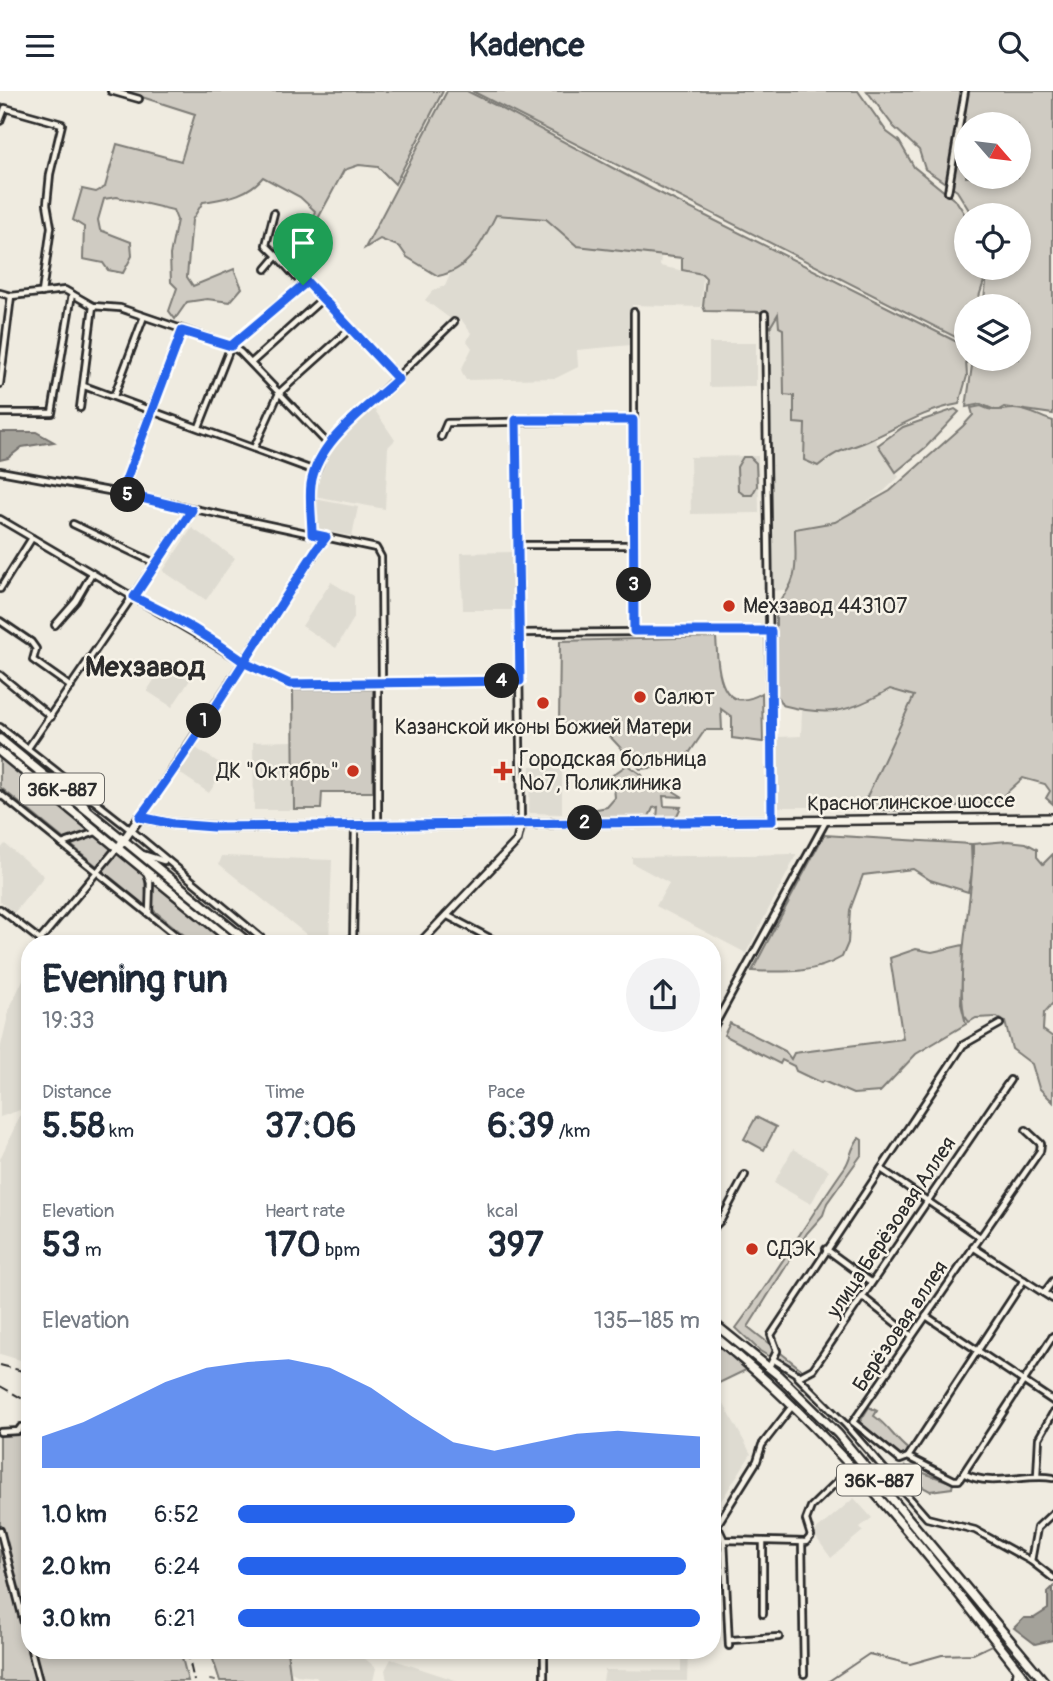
<!DOCTYPE html>
<html lang="en">
<head>
<meta charset="utf-8">
<style>
	body { margin:0; font-family:Pangolin,sans-serif; background:#f2f2f3; color:#1f2937; height:100vh; display:flex; flex-direction:column; font-size:26px; white-space:nowrap }
	* { box-sizing:border-box; margin:0 }
	p { font-size:23px; color:#747a83 }
	.icon { flex:none; width:38px; height:38px; fill:none; stroke:currentColor; stroke-width:2; stroke-linecap:round; stroke-linejoin:round }
	.map { position:relative; flex:1; overflow:hidden }
	.sheet { position:absolute; left:21px; top:844px; width:700px; height:724px; display:flex; flex-direction:column; background:#fff; border-radius:28px; box-shadow:0 4px 10px #0003 }
	.sheet>* { flex:none }
	.needle { width:46px; rotate:118deg }
	.controls { position:absolute; left:954px; top:21px; display:grid; gap:14px }
	.controls a { display:grid; place-items:center; width:77px; height:77px; border-radius:50%; background:#fff; box-shadow:0 4px 10px #0003; font-size:35px }
	.pin { position:absolute; display:grid; place-items:center; width:60px; height:60px; color:#fff; margin:-72px -30px; border-radius:50% 50% 50% 0; rotate:-45deg; box-shadow:0 0 7px #0007 }
	.pin .icon { rotate:45deg }
	.km { position:absolute; width:35px; height:35px; margin:-18px; border-radius:50%; background:#222; color:#fff; font-size:19px; line-height:35px; text-align:center }
	.round { display:grid; place-items:center; flex:none; width:74px; height:74px; border-radius:37px; background:#f2f2f3 }
	.overview { display:flex; align-items:center; justify-content:space-between; height:119px; padding:0 21px }
	h1 { font-size:38px; font-weight:700; line-height:52px }
	.figures { display:grid; grid-template-columns:repeat(3,1fr); gap:10px; height:119px; padding:7px 21px }
	.figures div { display:grid; align-content:center }
	.figures b { font-size:35px; font-weight:700 }
	.figures small { font-size:19px; font-weight:400 }
	.figures p { font-size:19px }
	.chart { height:196px; padding:14px 21px }
	.chart p { display:flex; justify-content:space-between }
	.chart svg { width:100%; height:126px; margin-top:7px; fill:#2563eb; opacity:.7 }
	ul { padding:0 21px; list-style:none; font-size:23px }
	li { display:grid; grid-template-columns:112px 84px 1fr; align-items:center; height:52px }
	li i { height:18px; border-radius:9px; background:#2563eb }
	header { display:flex; justify-content:space-between; align-items:center; height:91px; padding:0 21px; background:#fff; font-size:32px; font-weight:700 }
	.map>svg:first-child { display:block }
	.built { fill:#dedbd1 }
	.green { fill:#cfcbc2; stroke:#7d7b76; stroke-width:2; fill-rule:evenodd }
	.water { fill:#a4a29a; stroke:#74726e; stroke-width:2 }
	.lines { fill:none; stroke-linecap:round; stroke-linejoin:round }
	.stream { stroke:#74726e; stroke-width:2 }
	.street-casing { stroke:#2b2b2b; stroke-width:10 }
	.secondary-casing { stroke:#2b2b2b; stroke-width:11 }
	.primary-casing { stroke:#2b2b2b; stroke-width:12 }
	.street { stroke:#f7f3e8; stroke-width:4.5 }
	.secondary { stroke:#f7f3e8; stroke-width:6 }
	.primary { stroke:#f7f3e8; stroke-width:7 }
	.rail { stroke:#2b2b2b; stroke-width:2; stroke-dasharray:10 5; stroke-linecap:butt }
	.route-casing { stroke:#fff; stroke-width:14 }
	.route { stroke:#2563eb; stroke-width:9 }
	.poi-dot { fill:#c8321e; stroke:#f7f3e8; stroke-width:2.5 }
	.labels { text-anchor:middle; stroke-width:5; stroke-linejoin:round; paint-order:stroke }
	.shield { fill:#f7f3e8; stroke:#686764; stroke-width:2 }
	.shield-label { font-size:19px; font-weight:bold; fill:#2b2b2b }
	.poi-label { font-size:21px; fill:#2b2b2b; stroke:#f7f3e8; text-anchor:start }
	.street-label { font-size:21px; fill:#2b2b2b; stroke:#f7f3e8 }
	.district-label { font-size:28px; font-weight:bold; fill:#2b2b2b; stroke:#f7f3e8 }
</style>
</head>
<body>
<header><svg class="icon" aria-label="menu" viewBox="0 0 24 24"><path d="M4 6h16M4 12h16M4 18h16"/></svg>Kadence<svg class="icon" aria-label="search" viewBox="0 0 24 24"><circle cx="10" cy="10" r="6"/><path d="M15 15l6 6"/></svg></header>
<div class="map">
<svg width="1053" height="1590" viewBox="0 0 1053 1590">
	<rect width="100%" height="100%" fill="#efebe0"/>
	<filter id="ink" filterUnits="userSpaceOnUse"><feTurbulence type="fractalNoise" baseFrequency=".0143" numOctaves="2"/><feDisplacementMap in="SourceGraphic" scale="14" xChannelSelector="R" yChannelSelector="G"/><feConvolveMatrix kernelMatrix="1 2 1 2 8 2 1 2 1" color-interpolation-filters="sRGB"/></filter>
	<g filter="url(#ink)">
		<g class="built">
			<path d="M496,124L546,128L577,155L661,164L660,175L703,184L701,216L632,214L631,254L577,259L578,276L556,287L466,289L461,279L472,257L467,250L471,242L461,228L452,229L425,209L433,199L445,195L452,179L476,163Z"/>
			<path d="M778,221L783,238L784,304L794,305L819,375L836,360L874,347L899,386L884,400L835,431L795,438V476L792,498L773,500L769,238Z"/>
			<path d="M709,252H756V295L709,296Z"/>
			<path d="M372,315L395,349L388,356L385,418L314,405L317,383L334,352Z"/>
			<path d="M758,365L759,422L691,423L690,366Z"/>
			<path d="M314,408L358,416L352,445L314,438Z"/>
			<path d="M192,437L235,467L206,509L163,480Z"/>
			<path d="M513,461V519H463L461,462Z"/>
			<path d="M331,491L354,505V527L336,557L302,535Z"/>
			<path d="M164,573L190,589L172,616L147,600Z"/>
			<path d="M890,598L914,605L862,716H778V646L801,645L802,619L817,621L867,612Z"/>
			<path d="M293,650L294,719H254L253,651Z"/>
			<path d="M194,656L226,676L209,702L178,681Z"/>
			<path d="M530,675L562,676V723L529,722Z"/>
			<path d="M5,753L44,785L14,822L0,810V759Z"/>
			<path d="M797,763L746,862L656,815L669,792L632,772V766Z"/>
			<path d="M222,765L332,769L329,852H317L219,773Z"/>
			<path d="M30,874V1272L0,1263V1068L23,1018L0,1026V959L10,916Z"/>
			<path d="M793,1058L829,1079L811,1113L774,1092Z"/>
			<path d="M712,1291L751,1363L712,1424Z"/>
			<path d="M854,1407L872,1427L860,1436L863,1440L831,1467L813,1442Z"/>
			<path d="M247,1559H355L376,1577L373,1590H319L316,1586L297,1584Z"/>
			<path d="M681,1559H688L687,1590H603L605,1579L681,1580Z"/>
			<path d="M391,1568L458,1590H387L385,1579Z"/>
		</g>
		<g class="green">
			<path d="M123,0H443L395,93L378,76L359,74L344,79L314,135L318,146L313,150L309,139L315,120L300,106L263,86C247,105 227,107 203,111L192,129L187,186L193,195L234,178L242,197L230,211L207,208L187,211L175,228L169,220L177,197L171,191L170,164L177,129L173,119L117,106L104,108L98,129L100,139L131,151L132,165L123,182L108,179L103,172L83,168L84,136L73,129L82,98L96,101L105,96L117,53L181,70L195,23Z"/>
			<path d="M447,0H467L497,15L652,98L965,255L967,285L959,313C926,319 902,334 872,348C849,359 839,357 818,375L804,369L805,333L794,332V305L784,304L783,238L779,236L778,223L769,238L760,221L705,220L703,215L706,187L702,183L682,179V167L577,155L546,128L496,124C483,150 470,179 438,185L407,166L400,156L380,148L365,157Z"/>
			<path d="M472,0H858L887,41L899,50L914,76L957,111L966,125V177H984V190L976,215H966L965,251Z"/>
			<path d="M867,0H1053V323L1004,316L997,320L981,313L966,316L973,268H1018V215H983L988,177H1018V124H972L957,100L925,78L919,59L894,36ZM966,33H1018V86H966Z"/>
			<path d="M981,315C995,322 1000,318 1014,318C1028,318 1040,326 1053,330V713L1046,707L1050,700L1045,693L1023,687L994,713H981L974,708C954,723 887,721 862,716L914,605L890,598C849,622 828,626 782,614L776,603V514C801,488 795,472 795,438L835,431L890,400L963,335L973,324L971,317Z"/>
			<path d="M955,318L959,321L926,356L896,381L878,354L903,336Z"/>
			<path d="M743,366H750L756,372L757,395L752,404H744L738,399L737,376Z"/>
			<path d="M716,546C718,575 718,627 762,602L763,651L732,647V626L721,618L722,639H705L681,674L640,678L604,639L559,636L560,550Z"/>
			<path d="M373,598V701H322L321,718H294L293,599Z"/>
			<path d="M0,666L144,779L147,816L0,696Z"/>
			<path d="M627,674L642,684L648,697L662,693L683,706L663,705L664,715L681,716L675,729L657,728L658,716L653,717L648,728H577L572,723L607,716L615,707L614,695L604,690Z"/>
			<path d="M824,744L971,753L972,782L968,801L930,789L913,778L863,784L850,819L848,852L842,866C814,883 784,881 752,880Z"/>
			<path d="M1008,750L1026,752L1037,758V766L1043,773L1053,763V912L1044,922L1043,939L1053,946V1011L1039,997L1032,973L1012,958L1005,931L997,926L976,927L969,931L964,924C955,868 974,810 973,753Z"/>
			<path d="M153,786L234,852H194L152,818Z"/>
			<path d="M963,854L961,913L966,933L916,963L880,1001L853,1003L823,990L821,992L796,980L794,975L782,969L780,973L724,944L730,932L785,960L791,968L794,962L903,948L890,867L916,858L932,861Z"/>
			<path d="M756,1026L776,1036L764,1059L744,1048Z"/>
			<path d="M859,1047L862,1049V1063L827,1112L823,1124L807,1142L748,1236L801,1278L800,1284L760,1260L736,1237C775,1185 808,1128 845,1076C851,1067 851,1056 859,1047Z"/>
			<path d="M712,1249L748,1278L715,1294L712,1288Z"/>
			<path d="M869,1316L877,1320L874,1325C889,1335 894,1348 909,1359L902,1368L858,1334Z"/>
			<path d="M30,1330V1547L0,1433V1342C13,1345 21,1339 30,1330Z"/>
			<path d="M906,1376L953,1392L952,1397L930,1400L919,1394Z"/>
			<path d="M0,1447L36,1590H0Z"/>
			<path d="M33,1559H180L188,1590H42Z"/>
			<path d="M210,1559H287L291,1590H220Z"/>
		</g>
		<g class="water">
			<path d="M0,341H36L54,351L22,356L8,367L0,369Z"/>
			<path d="M1053,1496V1549L1035,1553L1014,1537L1024,1527H1034L1048,1518V1501Z"/>
		</g>
		<g class="lines">
			<g class="stream">
				<path d="M210,1589L215,1590"/>
				<path d="M829,1590L869,1563L910,1573L942,1564L973,1563L992,1554"/>
			</g>
			<defs>
				<g id="street">
					<path d="M111,0L139,8"/>
					<path d="M0,30L5,17L62,33L50,83L47,113L51,136L42,202"/>
					<path d="M948,101L965,0"/>
					<path d="M277,165L303,194"/>
					<path d="M266,178L277,165L266,154L274,122"/>
					<path d="M0,202L11,205L65,199L93,215L120,217L231,255L240,261L328,353L311,391L312,443"/>
					<path d="M634,221V540"/>
					<path d="M765,223L772,730"/>
					<path d="M251,272L322,208"/>
					<path d="M0,293L11,205"/>
					<path d="M84,295L315,380"/>
					<path d="M114,305L143,228"/>
					<path d="M80,317L93,215"/>
					<path d="M0,322H52L72,203"/>
					<path d="M516,329L521,732"/>
					<path d="M199,336L231,255L307,191L398,288"/>
					<path d="M441,346L447,332L633,329"/>
					<path d="M328,353L454,231"/>
					<path d="M254,357L279,302L349,239"/>
					<path d="M0,380L120,402L376,457L381,466L382,592"/>
					<path d="M120,402L182,240"/>
					<path d="M0,428L247,573L290,593L520,590"/>
					<path d="M73,433L157,473"/>
					<path d="M518,454H634"/>
					<path d="M0,498L32,447"/>
					<path d="M0,530L31,551L36,558L33,569L71,596"/>
					<path d="M55,534L76,510L92,482"/>
					<path d="M518,542L771,540"/>
					<path d="M0,584L51,626"/>
					<path d="M378,592V735"/>
					<path d="M0,636L131,739L267,852"/>
					<path d="M28,657L192,419"/>
					<path d="M76,699L86,715"/>
					<path d="M0,703L185,852"/>
					<path d="M141,725L326,446"/>
					<path d="M62,753L96,741"/>
					<path d="M142,763L164,770"/>
					<path d="M147,783L150,792L149,822"/>
					<path d="M0,818L40,849L117,757"/>
					<path d="M446,824L499,852"/>
					<path d="M353,852L355,736"/>
					<path d="M712,939L826,730"/>
					<path d="M881,1078L980,1146"/>
					<path d="M712,1138L721,1129L745,1084"/>
					<path d="M973,1156L1053,1208"/>
					<path d="M826,1158L871,1191"/>
					<path d="M1044,1202L1053,1190"/>
					<path d="M864,1207L912,1245"/>
					<path d="M926,1225L1053,1310"/>
					<path d="M773,1268L777,1260L771,1244L963,954L1000,933"/>
					<path d="M769,1276L773,1268L800,1285L813,1278L1010,989"/>
					<path d="M797,1285L846,1334L927,1427L975,1439L1031,1470L1053,1487"/>
					<path d="M853,1331L1040,1060L1041,1053L1026,1039"/>
					<path d="M853,1331L900,1369L908,1366L1024,1189"/>
					<path d="M0,1341L18,1340L21,1336"/>
					<path d="M908,1366L954,1389H959L1053,1245"/>
					<path d="M965,1383C991,1397 1025,1382 1053,1387"/>
					<path d="M1037,1385L1039,1347L1053,1322"/>
					<path d="M717,1434L757,1370L762,1354L793,1314"/>
					<path d="M0,1439L30,1555"/>
					<path d="M712,1439L717,1434L724,1449L806,1451L811,1445L806,1429L811,1416L852,1376"/>
					<path d="M724,1449L729,1555"/>
					<path d="M802,1451L804,1583"/>
					<path d="M1031,1470L1037,1437L1053,1422"/>
					<path d="M763,1523V1450"/>
					<path d="M731,1549L779,1546"/>
					<path d="M31,1559L39,1590"/>
					<path d="M544,1559V1590"/>
					<path d="M1015,1590L1017,1579"/>
				</g>
				<path id="secondary" d="M420,852L517,750L521,733"/>
				<g id="primary">
					<path d="M0,648L249,852"/>
					<path d="M0,661L234,852"/>
					<path d="M118,757L140,726L173,733L216,736L1053,727"/>
					<path d="M712,1231L778,1284L838,1343L1044,1590"/>
					<path d="M712,1243C834,1341 931,1467 1027,1590"/>
				</g>
			</defs>
			<use href="#street" class="street-casing"/>
			<use href="#secondary" class="secondary-casing"/>
			<use href="#primary" class="primary-casing"/>
			<use href="#street" class="street"/>
			<use href="#secondary" class="secondary"/>
			<use href="#primary" class="primary"/>
			<g class="rail">
				<path d="M0,1274L30,1282"/>
				<path d="M0,1295L30,1312"/>
				<path d="M187,1559L194,1590"/>
			</g>
		</g>
	</g>
	<g class="lines" filter="url(#ink)">
		<defs>
			<path id="route" d="M303,194L307,191L398,288C367,317 318,349 311,393C309,409 312,427 312,443L326,446L316,459C258,548 203,640 140,726L173,733L213,736L772,730L771,540H634L633,329H516L520,590L290,593L247,573C213,548 172,524 134,506L192,419L121,402L182,240L231,255L303,194"/>
		</defs>
		<use href="#route" class="route-casing"/>
		<use href="#route" class="route"/>
	</g>
	<g class="poi-dot">
		<circle cx="729" cy="515" r="7"/>
		<circle cx="640" cy="606" r="7"/>
		<circle cx="543" cy="612" r="7"/>
		<circle cx="353" cy="680" r="7"/>
		<path d="M499.5 669.5h7v7h7v7h-7v7h-7v-7h-7v-7h7z"/>
		<circle cx="752" cy="1158" r="7"/>
	</g>
	<g class="labels">
		<g class="shield">
			<rect x="20" y="682.5" width="84" height="31" rx="5"/>
			<rect x="837" y="1373.5" width="84" height="31" rx="5"/>
		</g>
		<g class="shield-label">
			<text x="62" y="705">36К-887</text>
			<text x="879" y="1396">36К-887</text>
		</g>
		<g class="poi-label">
			<text x="743" y="522">Мехзавод 443107</text>
			<text x="654" y="613">Салют</text>
			<text x="543" y="643" text-anchor="middle">Казанской иконы Божией Матери</text>
			<text x="519" y="675">Городская больница<tspan x="519" dy="24">№7, Поликлиника</tspan></text>
			<text x="339" y="687" text-anchor="end">ДК "Октябрь"</text>
			<text x="766" y="1165">СДЭК</text>
		</g>
		<g class="street-label">
			<text transform="translate(911 711) rotate(-1)" y="7">Красноглинское шоссе</text>
			<text transform="translate(891 1136) rotate(-56)" y="7">улица Берёзовая Аллея</text>
			<text transform="translate(900 1235) rotate(-56)" y="7">Берёзовая аллея</text>
		</g>
		<g class="district-label">
			<text x="145" y="585">Мехзавод</text>
		</g>
	</g>
</svg>
<div class="controls">
<a><svg class="needle" viewBox="-14 -14 28 28"><path d="M0-13l5 13h-10z" fill="#e53935"/><path d="M0 13l5-13h-10z" fill="#747a83"/></svg></a>
<a><svg class="icon" aria-label="locate" viewBox="0 0 24 24"><circle cx="12" cy="12" r="6"/><path d="M12 2v4M12 18v4M2 12h4M18 12h4"/></svg></a>
<a><svg class="icon" aria-label="layers" viewBox="0 0 24 24"><path d="M12 4l9 5-9 5-9-5zM3 14l9 5 9-5"/></svg></a>
</div>
<div class="pin" style="left:303px;top:194px;background:#1e9e55"><svg class="icon" aria-label="arrive" viewBox="0 0 24 24"><path d="M6 21V4h12l-3 4 3 4H6"/></svg></div>
<b class="km" style="left:204px;top:630px">1</b>
<b class="km" style="left:585px;top:732px">2</b>
<b class="km" style="left:634px;top:494px">3</b>
<b class="km" style="left:502px;top:590px">4</b>
<b class="km" style="left:128px;top:404px">5</b>
<section class="sheet">
<div class="overview"><div><h1>Evening run</h1><p>19:33</p></div><a class="round"><svg class="icon" aria-label="share" viewBox="0 0 24 24"><path d="M12 15V3M7 8l5-5 5 5M5 13v7h14v-7"/></svg></a></div>
<div class="figures">
<div><p>Distance</p><b>5.58<small> km</small></b></div>
<div><p>Time</p><b>37:06</b></div>
<div><p>Pace</p><b>6:39<small> /km</small></b></div>
</div>
<div class="figures">
<div><p>Elevation</p><b>53<small> m</small></b></div>
<div><p>Heart rate</p><b>170<small> bpm</small></b></div>
<div><p>kcal</p><b>397</b></div>
</div>
<div class="chart"><p><span>Elevation</span>135–185 m</p>
<svg viewBox="0 0 160 44" preserveAspectRatio="none"><path d="M0 44V33L10 28L20 21L30 14L40 9L50 7L60 6L70 9L80 16L90 26L100 35L110 38L120 35L130 32L140 31L150 32L160 33V44z"/></svg>
</div>
<ul>
<li><b>1.0 km</b>6:52<i style="width:73%"></i></li>
<li><b>2.0 km</b>6:24<i style="width:97%"></i></li>
<li><b>3.0 km</b>6:21<i style="width:100%"></i></li>
</ul>
</section>
</div>
</body>
</html>
